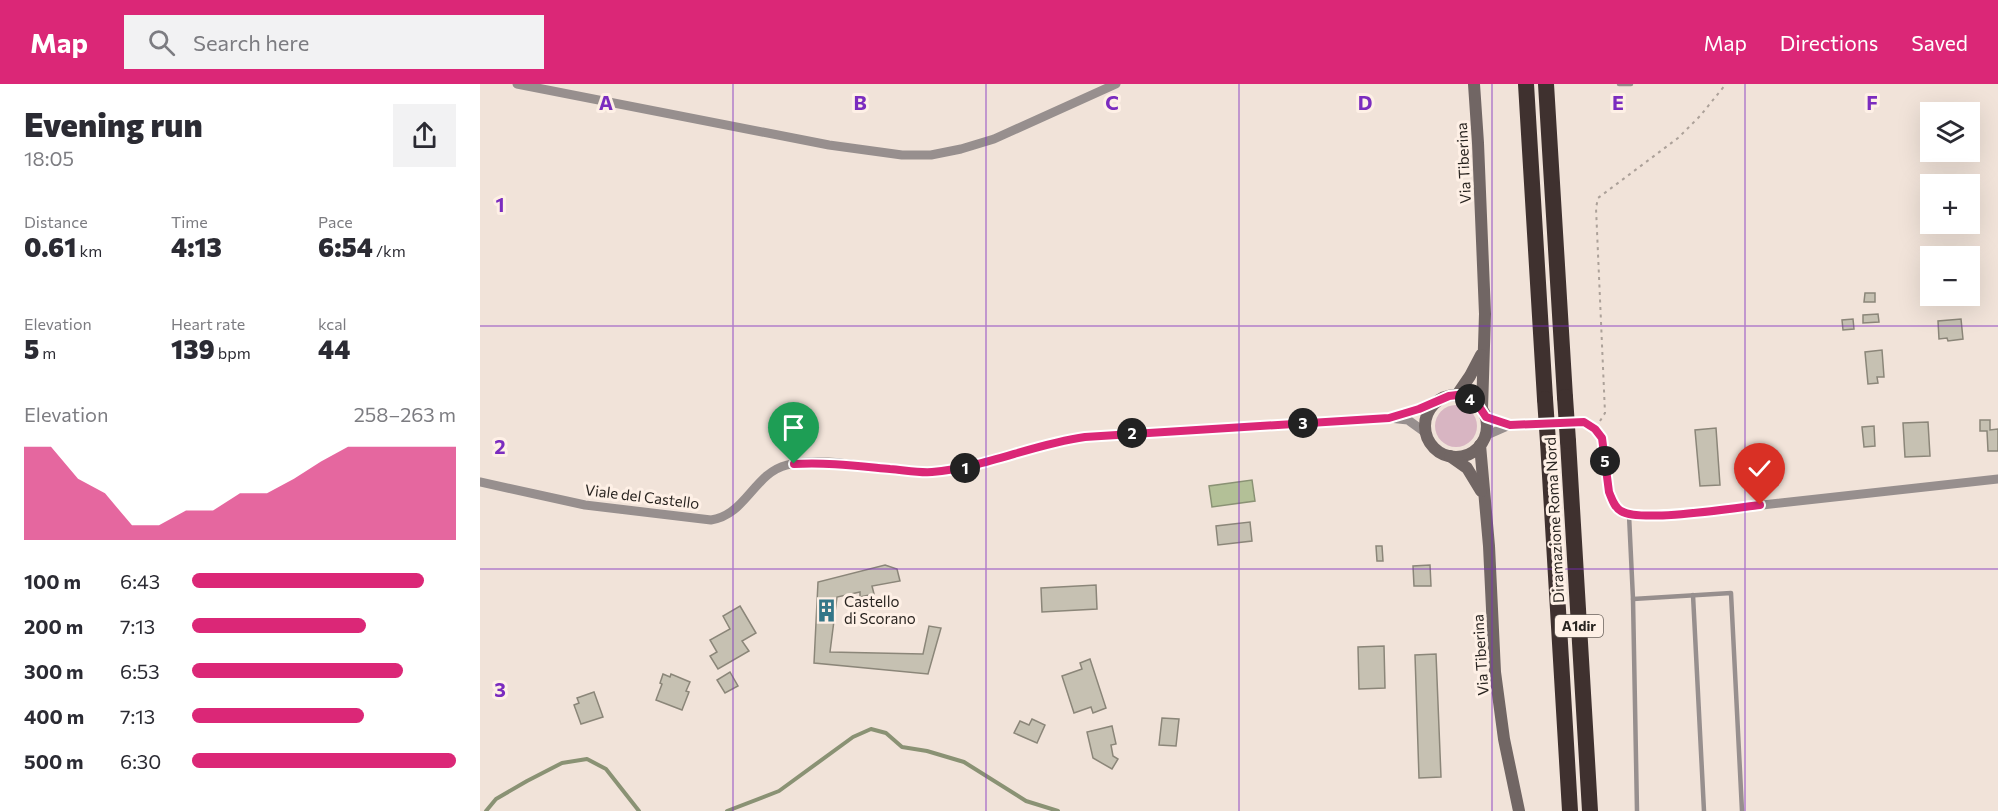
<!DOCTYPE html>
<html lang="en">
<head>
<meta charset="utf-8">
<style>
	body { margin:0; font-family:Commissioner,sans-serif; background:#f2f2f3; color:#2b2b33; height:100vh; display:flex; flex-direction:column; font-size:22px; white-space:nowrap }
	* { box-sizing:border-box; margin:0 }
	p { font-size:20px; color:#7c7c81 }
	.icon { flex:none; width:33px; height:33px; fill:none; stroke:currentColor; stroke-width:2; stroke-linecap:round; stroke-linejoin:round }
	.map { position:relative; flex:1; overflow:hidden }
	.sheet { display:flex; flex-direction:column; background:#fff; width:480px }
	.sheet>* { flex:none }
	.controls { position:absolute; left:1440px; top:18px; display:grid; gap:12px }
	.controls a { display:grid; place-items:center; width:60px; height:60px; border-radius:0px; background:#fff; box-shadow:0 6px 24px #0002; font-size:30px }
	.pin { position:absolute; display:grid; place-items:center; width:51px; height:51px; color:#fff; margin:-62px -26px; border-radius:50% 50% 50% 0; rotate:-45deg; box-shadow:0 0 6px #0007 }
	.pin .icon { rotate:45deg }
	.km { position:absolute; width:30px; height:30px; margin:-15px; border-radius:50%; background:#222; color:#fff; font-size:16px; line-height:30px; text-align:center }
	.round { display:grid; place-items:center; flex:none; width:63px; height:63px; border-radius:0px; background:#f2f2f3 }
	.head { display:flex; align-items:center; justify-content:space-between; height:102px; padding:0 24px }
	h1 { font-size:33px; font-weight:800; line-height:45px }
	.stats { display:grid; grid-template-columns:repeat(3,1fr); gap:9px; height:102px; padding:6px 24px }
	.stats div { display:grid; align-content:center }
	.stats b { font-size:26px; font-weight:800 }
	.stats small { font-size:16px; font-weight:400 }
	.stats p { font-size:16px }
	.chart { height:168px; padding:12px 24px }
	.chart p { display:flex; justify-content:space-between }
	.chart svg { width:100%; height:108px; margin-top:6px; fill:#db2777; opacity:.7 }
	ul { padding:0 24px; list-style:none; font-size:20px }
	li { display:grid; grid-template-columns:96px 72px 1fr; align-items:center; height:45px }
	li i { height:15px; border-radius:8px; background:#db2777 }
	header { display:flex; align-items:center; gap:36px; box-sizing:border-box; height:84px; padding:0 30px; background:#db2777; color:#fff }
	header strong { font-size:28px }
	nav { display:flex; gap:33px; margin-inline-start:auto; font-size:21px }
	.search { width:420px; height:54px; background:#f2f2f3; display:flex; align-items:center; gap:15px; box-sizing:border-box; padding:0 21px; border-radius:0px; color:#7c7c81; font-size:22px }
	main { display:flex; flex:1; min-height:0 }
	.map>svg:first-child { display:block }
	.green { fill:#d8b5c2 }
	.water { fill:#b3c097; stroke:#8a9274; stroke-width:1.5 }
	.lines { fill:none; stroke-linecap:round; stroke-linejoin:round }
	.stream { stroke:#8a9274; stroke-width:4 }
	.building { fill:#c6c1b2; stroke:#8b8679; stroke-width:1.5 }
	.path { stroke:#aca199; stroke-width:2; stroke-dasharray:3 4.5; stroke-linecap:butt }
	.lane { stroke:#978f8e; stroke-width:4.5 }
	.street { stroke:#978f8e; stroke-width:9 }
	.secondary { stroke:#716664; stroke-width:12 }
	.highway { stroke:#3f312f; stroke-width:16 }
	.highway-bridge { stroke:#3f312f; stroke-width:16 }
	.route-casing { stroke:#fff; stroke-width:12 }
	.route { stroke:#db2777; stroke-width:8 }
	.grid { fill:none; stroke:#7b2cbf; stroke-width:1.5; stroke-opacity:0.55 }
	.labels { text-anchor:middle; stroke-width:6; stroke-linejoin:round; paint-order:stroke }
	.shield { fill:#fef0e6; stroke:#6a625c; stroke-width:1.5 }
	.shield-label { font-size:14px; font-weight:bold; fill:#2a2521 }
	.street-label { font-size:15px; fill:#2a2521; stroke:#fef0e6 }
	.poi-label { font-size:15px; fill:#2a2521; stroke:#fef0e6; text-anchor:start }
	.grid-label { font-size:20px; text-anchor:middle; font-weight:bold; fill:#7b2cbf; stroke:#fef0e6; stroke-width:6; stroke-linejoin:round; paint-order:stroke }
</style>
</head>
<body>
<header>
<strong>Map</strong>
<div class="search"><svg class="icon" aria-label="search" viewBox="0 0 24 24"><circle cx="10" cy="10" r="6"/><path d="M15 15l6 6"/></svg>Search here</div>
<nav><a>Map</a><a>Directions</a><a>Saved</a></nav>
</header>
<main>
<section class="sheet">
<div class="head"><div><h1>Evening run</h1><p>18:05</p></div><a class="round"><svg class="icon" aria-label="share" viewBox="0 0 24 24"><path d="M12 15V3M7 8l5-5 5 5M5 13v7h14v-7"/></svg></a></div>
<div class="stats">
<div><p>Distance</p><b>0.61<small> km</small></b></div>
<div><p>Time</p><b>4:13</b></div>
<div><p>Pace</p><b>6:54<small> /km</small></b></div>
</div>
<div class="stats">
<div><p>Elevation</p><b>5<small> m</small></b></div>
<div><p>Heart rate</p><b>139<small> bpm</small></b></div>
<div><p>kcal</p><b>44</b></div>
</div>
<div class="chart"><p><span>Elevation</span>258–263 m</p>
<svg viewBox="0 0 160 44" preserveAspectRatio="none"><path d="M0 44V6L10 6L20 19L30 25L40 38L50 38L60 32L70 32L80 25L90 25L100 19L110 12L120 6L130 6L140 6L150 6L160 6V44z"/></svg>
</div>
<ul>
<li><b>100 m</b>6:43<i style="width:88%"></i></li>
<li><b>200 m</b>7:13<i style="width:66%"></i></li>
<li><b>300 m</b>6:53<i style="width:80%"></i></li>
<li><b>400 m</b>7:13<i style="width:65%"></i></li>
<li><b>500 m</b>6:30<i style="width:100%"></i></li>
</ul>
</section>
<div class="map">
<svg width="1518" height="727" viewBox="0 0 1518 727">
	<rect width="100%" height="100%" fill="#f1e3d9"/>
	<circle class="green" cx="976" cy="342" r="21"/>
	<path class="water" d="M772,396L775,417L732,423L729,402Z"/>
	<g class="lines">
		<g class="stream">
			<path d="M6,727L16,715L47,697L82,679L107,675L126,685L159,727"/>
			<path d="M247,727L299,707L373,653L391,645L406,649L422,663L447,667L484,678L546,717L578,727"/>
		</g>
	</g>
	<g class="building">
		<path d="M1385,209H1395V218H1384Z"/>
		<path d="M1398,230L1399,238L1383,239V231Z"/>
		<path d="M1373,235L1374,245L1363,246L1362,236Z"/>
		<path d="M1481,235L1483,255L1468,257L1467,254L1459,255L1458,237Z"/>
		<path d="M1402,266L1404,293H1397L1398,299L1388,300L1385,268Z"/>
		<path d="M1500,336H1510V346L1518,345V367H1508L1507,347H1500Z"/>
		<path d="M1448,338L1450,372L1425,373L1423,339Z"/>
		<path d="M1394,342L1395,362L1384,363L1382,343Z"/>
		<path d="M1236,344L1240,401L1220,402L1215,346Z"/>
		<path d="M770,438L772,457L738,461L736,442Z"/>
		<path d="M896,462H902L903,477H897Z"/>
		<path d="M405,481L417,485L420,497L392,502L394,510L380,513V508L357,513L350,568L443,570L449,542L461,544L448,590L334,579L338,498Z"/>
		<path d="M950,481L951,502H934L933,482Z"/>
		<path d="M616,501L617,525L562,528L561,504Z"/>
		<path d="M260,522L276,549L262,557L269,567L238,585L230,572L237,568L230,556L250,545L243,532Z"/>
		<path d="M904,562L905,604L879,605L878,563Z"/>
		<path d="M956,570L961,693L939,694L935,571Z"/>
		<path d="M610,575L626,624L613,629L611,623L594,629L582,592L602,585L600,579Z"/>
		<path d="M250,588L258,602L245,609L237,596Z"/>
		<path d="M183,590L190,593L191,590L210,598L206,607L209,608L202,626L176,616L182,600L180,599Z"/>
		<path d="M114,608L123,633L101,640L94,621L99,619L97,614Z"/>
		<path d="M682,634L699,635L696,662L679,661Z"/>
		<path d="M552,635L565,641L557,659L534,649L540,637L549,641Z"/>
		<path d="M632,642L636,660L631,661L633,672L638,675L632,685L613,674L607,648Z"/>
	</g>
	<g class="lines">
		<path class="path" d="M1120,337L1125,329L1116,124L1118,114L1198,54L1220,32L1246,0"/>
		<g class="lane">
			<path d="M1139,0H1151"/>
			<path d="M1149,431L1153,515L1157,727"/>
			<path d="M1213,511L1224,727"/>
			<path d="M1153,515L1251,509L1262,727"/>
		</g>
		<g class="street">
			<path d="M37,0L349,61L422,71H451L481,65L514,55L636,0"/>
			<path d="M914,333L955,319"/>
			<path d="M1006,333L1030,341L1104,338L1115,345L1122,355L1129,408C1132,415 1135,424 1142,428C1155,435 1186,431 1201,430L1518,395"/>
			<path d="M1005,352L1030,341"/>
			<path d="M0,398L105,421L231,436C266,431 274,389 307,381C353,370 402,390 449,388C502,386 552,361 605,353L909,334L928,336L946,349"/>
		</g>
		<g class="secondary">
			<path d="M994,0L998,59L1005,230L1002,325"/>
			<path d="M977,311L990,292L1001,271"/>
			<circle cx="976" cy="342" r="31"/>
			<path d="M1000,361L1009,462L1015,588L1024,655L1039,727"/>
			<path d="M970,372L987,384L1001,407"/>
		</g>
		<g class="highway">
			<path d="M1046,0L1065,315"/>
			<path d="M1066,0L1085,313"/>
			<path d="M1088,357L1110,727"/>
			<path d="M1068,358L1090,727"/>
		</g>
		<g class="highway-bridge">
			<path d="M1085,313L1088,357"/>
			<path d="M1065,315L1068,358"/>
		</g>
	</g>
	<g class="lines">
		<defs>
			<path id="route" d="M314,380C346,378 378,382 410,385C424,386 438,389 452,388C504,384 553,360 605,353L909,334L939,325L969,312L977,311L987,313L996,318L1006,333L1030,341L1104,338L1115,345L1122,354L1129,408C1132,415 1134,423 1141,427C1160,439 1254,424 1280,421"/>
		</defs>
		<use href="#route" class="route-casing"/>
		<use href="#route" class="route"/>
	</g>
	<path class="grid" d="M253,0V727M506,0V727M759,0V727M1012,0V727M1265,0V727M0,242H1518M0,485H1518"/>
	<defs>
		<symbol id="building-bare" viewBox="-9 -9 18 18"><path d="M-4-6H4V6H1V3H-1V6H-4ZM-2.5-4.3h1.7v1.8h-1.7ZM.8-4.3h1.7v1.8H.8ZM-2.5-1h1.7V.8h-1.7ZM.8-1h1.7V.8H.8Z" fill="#347688" stroke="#fef0e6" stroke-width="2.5" paint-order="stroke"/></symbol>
	</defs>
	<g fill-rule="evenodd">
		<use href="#building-bare" x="330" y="510" width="33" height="33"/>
	</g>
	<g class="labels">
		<rect class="shield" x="1075" y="531" width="48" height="22" rx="4.5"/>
		<g class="shield-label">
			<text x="1099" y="547">A1dir</text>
		</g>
		<g class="street-label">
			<text transform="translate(984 79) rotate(-93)" y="5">Via Tiberina</text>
			<text transform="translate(162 413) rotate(7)" y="5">Viale del Castello</text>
			<text transform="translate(1075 436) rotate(-93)" y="5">Diramazione Roma Nord</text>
			<text transform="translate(1001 571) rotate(-94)" y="5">Via Tiberina</text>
		</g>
		<g class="poi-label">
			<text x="364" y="523">Castello<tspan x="364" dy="17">di Scorano</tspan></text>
		</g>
	</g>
	<g class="grid-label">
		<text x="126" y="26">A</text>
		<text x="380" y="26">B</text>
		<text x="632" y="26">C</text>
		<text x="885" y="26">D</text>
		<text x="1138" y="26">E</text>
		<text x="1392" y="26">F</text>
		<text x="20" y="128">1</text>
		<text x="20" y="370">2</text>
		<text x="20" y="613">3</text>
	</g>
</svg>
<div class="controls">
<a><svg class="icon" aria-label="layers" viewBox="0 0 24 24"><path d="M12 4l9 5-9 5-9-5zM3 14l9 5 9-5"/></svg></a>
<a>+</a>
<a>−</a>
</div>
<div class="pin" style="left:314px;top:380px;background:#1e9e55"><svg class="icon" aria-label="arrive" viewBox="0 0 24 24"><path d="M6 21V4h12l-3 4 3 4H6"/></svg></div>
<div class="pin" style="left:1280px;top:421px;background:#d93025"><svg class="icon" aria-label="check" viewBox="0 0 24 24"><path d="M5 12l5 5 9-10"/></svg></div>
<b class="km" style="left:485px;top:384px">1</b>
<b class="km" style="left:652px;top:349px">2</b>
<b class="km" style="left:823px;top:339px">3</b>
<b class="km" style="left:990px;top:315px">4</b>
<b class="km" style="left:1125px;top:377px">5</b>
</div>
</main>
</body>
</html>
